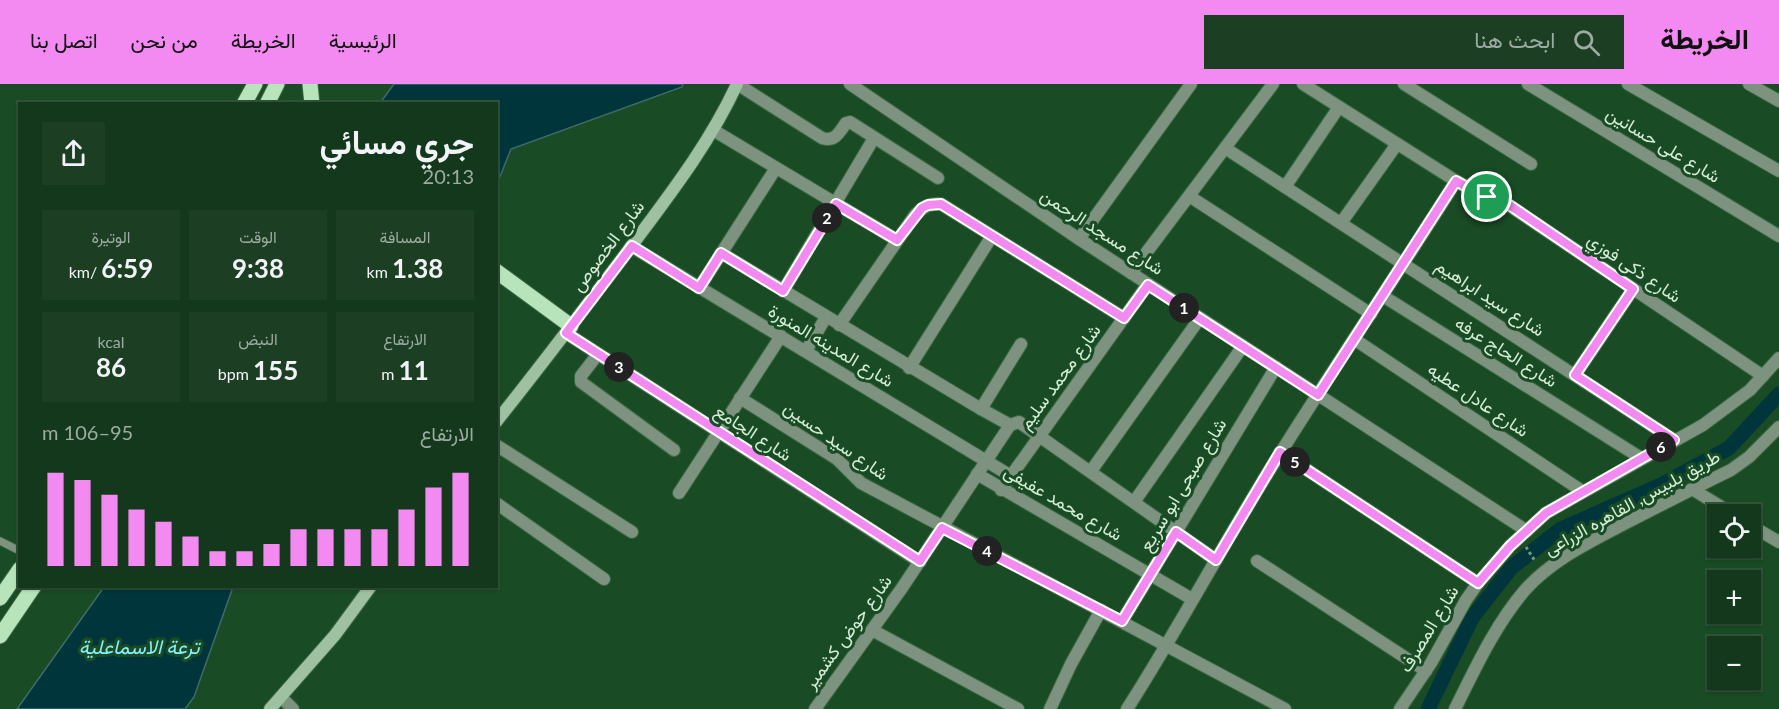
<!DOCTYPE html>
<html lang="ar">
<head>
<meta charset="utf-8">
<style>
	body { margin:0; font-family:Lato,Vazirmatn,sans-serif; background:#1c3f24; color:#f1f3f6; direction:rtl; height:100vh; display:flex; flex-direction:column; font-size:22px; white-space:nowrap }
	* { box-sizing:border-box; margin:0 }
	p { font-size:20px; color:#9daca3 }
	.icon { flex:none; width:33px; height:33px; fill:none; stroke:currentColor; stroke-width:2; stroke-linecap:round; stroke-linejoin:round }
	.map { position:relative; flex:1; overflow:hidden; direction:ltr }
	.details { position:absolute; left:18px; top:18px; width:480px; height:486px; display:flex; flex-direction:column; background:#13381b; border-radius:0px; box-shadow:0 2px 4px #0004,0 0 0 2px #32523a; direction:rtl }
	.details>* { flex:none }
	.tools { position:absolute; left:1707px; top:420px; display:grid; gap:12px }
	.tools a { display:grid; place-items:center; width:54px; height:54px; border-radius:0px; background:#13381b; box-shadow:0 2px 4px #0004,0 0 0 2px #32523a; font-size:30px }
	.pin { position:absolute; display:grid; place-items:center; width:51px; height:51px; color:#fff; margin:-26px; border:3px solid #fff; border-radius:50%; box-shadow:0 2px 6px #0007 }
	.km { position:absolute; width:30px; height:30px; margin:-15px; border-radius:50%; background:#222; color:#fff; font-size:16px; line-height:30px; text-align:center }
	.round { display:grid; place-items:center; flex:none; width:63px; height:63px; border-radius:0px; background:#1c3f24 }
	.overview { display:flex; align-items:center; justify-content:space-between; height:102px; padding:0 24px }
	h1 { font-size:33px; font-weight:700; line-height:45px }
	.figures { display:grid; grid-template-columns:repeat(3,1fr); gap:9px; height:102px; padding:6px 24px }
	.figures div { display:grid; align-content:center; border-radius:0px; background:#1c3f24; text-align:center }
	.figures b { font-size:26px; font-weight:700 }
	.figures small { font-size:16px; font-weight:400 }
	.figures p { font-size:16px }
	.chart { height:168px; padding:12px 24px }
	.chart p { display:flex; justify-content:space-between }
	.chart svg { width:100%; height:108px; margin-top:6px; stroke:#f38af1; stroke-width:6 }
	header { display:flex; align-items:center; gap:36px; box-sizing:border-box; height:84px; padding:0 30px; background:#f38af1; color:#111 }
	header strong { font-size:28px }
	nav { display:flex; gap:33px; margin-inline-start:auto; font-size:21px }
	.search { width:420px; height:54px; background:#1c3f24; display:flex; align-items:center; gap:15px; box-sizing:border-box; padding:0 21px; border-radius:0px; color:#9daca3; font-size:22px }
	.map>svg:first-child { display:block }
	.water { fill:#00353c; stroke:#3f6c6a; stroke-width:1.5 }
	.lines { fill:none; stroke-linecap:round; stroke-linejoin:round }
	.canal { stroke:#00353c; stroke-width:15 }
	.lane-casing { stroke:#3a6844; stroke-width:9 }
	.street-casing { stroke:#3a6844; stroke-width:14 }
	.secondary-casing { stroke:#3a6844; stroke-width:14 }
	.primary-casing { stroke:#3a6844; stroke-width:17 }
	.path { stroke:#769c7d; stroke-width:3; stroke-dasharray:3 3; stroke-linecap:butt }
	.lane { stroke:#7d927f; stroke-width:7 }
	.street { stroke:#7d927f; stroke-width:12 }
	.secondary { stroke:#9ec1a2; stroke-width:12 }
	.primary { stroke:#b8e4bc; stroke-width:15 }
	.route-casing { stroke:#fff; stroke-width:12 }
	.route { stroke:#f38af1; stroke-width:8 }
	.labels { text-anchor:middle; stroke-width:6; stroke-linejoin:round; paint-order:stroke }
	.street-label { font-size:18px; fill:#d3edd6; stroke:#194b24 }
	.water-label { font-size:20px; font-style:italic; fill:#88edfc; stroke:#194b24 }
</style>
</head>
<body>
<header>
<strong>الخريطة</strong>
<div class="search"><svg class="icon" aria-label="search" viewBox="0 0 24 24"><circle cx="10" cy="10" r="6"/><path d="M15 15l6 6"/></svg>ابحث هنا</div>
<nav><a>الرئيسية</a><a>الخريطة</a><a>من نحن</a><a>اتصل بنا</a></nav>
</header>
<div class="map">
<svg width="1779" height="625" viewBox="0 0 1779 625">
	<rect width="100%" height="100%" fill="#194b24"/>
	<g class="water">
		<path d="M394,0H683L682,3L511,65L497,100L496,20L380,19Z"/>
		<path d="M104,503H233L194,613L185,625H17Z"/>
	</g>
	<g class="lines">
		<path class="canal" d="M1428,625L1472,534L1511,484L1561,445L1663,400L1729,364L1779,310"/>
		<defs>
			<path id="lane" d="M0,457L20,467"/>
			<g id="street">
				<path d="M737,0L822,54C835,58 839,49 846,39L850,38L938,94"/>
				<path d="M850,0L1079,155L1527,447"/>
				<path d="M1303,0L1456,97L1485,113L1495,112L1763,292"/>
				<path d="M1404,0L1531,80"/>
				<path d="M1528,0L1779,152"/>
				<path d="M1628,0L1779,87"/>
				<path d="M1749,0L1779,17"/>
				<path d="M713,46L897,156"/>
				<path d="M1225,64L1674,356"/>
				<path d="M1285,103L1339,23"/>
				<path d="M1189,112L1371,230"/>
				<path d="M1341,139L1397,60"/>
				<path d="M1079,155L1191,0"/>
				<path d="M631,162L1011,392"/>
				<path d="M721,169L981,325L1010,341L1019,338L1216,476"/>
				<path d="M1131,189L1273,0"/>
				<path d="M699,204L776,84"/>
				<path d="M783,207L874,54"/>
				<path d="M1383,212L1641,374"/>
				<path d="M839,241L915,131C923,123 929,119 941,120L1124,234"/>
				<path d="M566,249L920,478"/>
				<path d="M1354,255L1582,407"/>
				<path d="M806,267L826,233"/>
				<path d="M598,270L581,292V298L674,366"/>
				<path d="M909,284L992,152"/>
				<path d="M1575,291L1633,205"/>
				<path d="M740,314L837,375L861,399L1285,625"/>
				<path d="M981,325L1021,260"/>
				<path d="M496,361L632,448"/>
				<path d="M1280,368L1478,499"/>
				<path d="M1091,387L1200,234"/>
				<path d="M977,390L1192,515"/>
				<path d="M1692,405L1733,430"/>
				<path d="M1001,406L1148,200"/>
				<path d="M679,409L781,252"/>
				<path d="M1134,418L1243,262"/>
				<path d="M496,419L604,495"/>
				<path d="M1750,441L1779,458"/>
				<path d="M1257,477L1426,587"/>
				<path d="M1122,537L1276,283"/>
				<path d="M872,546L1018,625"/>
				<path d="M281,613L293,625"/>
				<path d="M815,625L902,504L1010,341"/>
				<path d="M1050,625L1071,580L1101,526"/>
				<path d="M1127,625C1181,541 1227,452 1281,368C1338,277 1399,188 1456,97"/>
				<path d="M1400,625L1431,579L1466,516L1478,499L1510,462L1546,429L1703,341L1750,306L1779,274"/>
				<path d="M1455,625C1475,585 1495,541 1525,506C1551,477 1586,460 1620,442C1657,423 1694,404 1731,386L1749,373L1779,343"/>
			</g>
			<g id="secondary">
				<path d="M496,338C541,282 584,225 627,168C667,114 709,61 737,0"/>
				<path d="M270,625L335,551L371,502"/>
			</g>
			<g id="primary">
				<path d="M310,0L312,20"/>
				<path d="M244,20L255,0"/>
				<path d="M267,20L277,0"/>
				<path d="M496,187L571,242"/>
				<path d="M0,514L20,485"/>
				<path d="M0,552L34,502"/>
			</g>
		</defs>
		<use href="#lane" class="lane-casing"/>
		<use href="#street" class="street-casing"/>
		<use href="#secondary" class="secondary-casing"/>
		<use href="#primary" class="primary-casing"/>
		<path class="path" d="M1526,463L1535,477"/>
		<use href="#lane" class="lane"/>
		<use href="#street" class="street"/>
		<use href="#secondary" class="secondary"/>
		<use href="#primary" class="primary"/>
	</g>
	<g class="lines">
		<defs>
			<path id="route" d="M1456,97L1483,112H1496L1633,205L1575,291L1674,356L1546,429L1510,462L1478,499L1280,368L1216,476L1176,448L1122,537L942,444L920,477L566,249L632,162L699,204L721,169L783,207L836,120L897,156L922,124L928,121L941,120L1124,234L1148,201L1318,311Z"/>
		</defs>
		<use href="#route" class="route-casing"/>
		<use href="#route" class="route"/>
	</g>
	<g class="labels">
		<g class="street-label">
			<text transform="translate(1663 61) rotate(31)" y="6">شارع على حسانين</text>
			<text transform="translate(1102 148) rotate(33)" y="6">شارع مسجد الرحمن</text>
			<text transform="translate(608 162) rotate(-53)" y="6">شارع الخصوص</text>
			<text transform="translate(1634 184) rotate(34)" y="6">شارع ذكى فوزي</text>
			<text transform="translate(1490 214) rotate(33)" y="6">شارع سيد ابراهيم</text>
			<text transform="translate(831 262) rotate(31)" y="6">شارع المدينه المنورة</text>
			<text transform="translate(1506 268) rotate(32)" y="6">شارع الحاج عرفه</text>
			<text transform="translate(1060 293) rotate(-54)" y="6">شارع محمد سليم</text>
			<text transform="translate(1478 316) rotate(34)" y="6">شارع عادل عطيه</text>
			<text transform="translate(753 349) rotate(33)" y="6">شارع الجامع</text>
			<text transform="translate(836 357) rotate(35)" y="6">شارع سيد حسين</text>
			<text transform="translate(1183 401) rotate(-59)" y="6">شارع صبحى ابو سريع</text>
			<text transform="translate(1063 419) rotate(30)" y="6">شارع محمد عفيفى</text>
			<text transform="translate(1632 419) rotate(-29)" y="6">طريق بلبيس, القاهره الزراعى</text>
			<text transform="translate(1429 545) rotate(-59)" y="6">شارع المصرف</text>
			<text transform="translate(848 548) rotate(-54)" y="6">شارع حوض كشمير</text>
		</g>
		<g class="water-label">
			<text x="139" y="570">ترعة الاسماعلية</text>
		</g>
	</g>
</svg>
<div class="tools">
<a><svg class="icon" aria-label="locate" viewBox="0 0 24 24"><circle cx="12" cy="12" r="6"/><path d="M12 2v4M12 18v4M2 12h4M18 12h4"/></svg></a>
<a>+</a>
<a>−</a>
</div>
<div class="pin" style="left:1487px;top:113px;background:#1e9e55"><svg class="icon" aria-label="arrive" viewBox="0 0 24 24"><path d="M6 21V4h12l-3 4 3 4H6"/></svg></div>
<b class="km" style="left:1184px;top:224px">1</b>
<b class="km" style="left:827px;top:134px">2</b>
<b class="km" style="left:619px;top:283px">3</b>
<b class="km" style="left:987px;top:467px">4</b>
<b class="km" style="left:1295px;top:378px">5</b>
<b class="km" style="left:1661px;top:363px">6</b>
<section class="details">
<div class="overview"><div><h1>جري مسائي</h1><p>20:13</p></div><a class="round"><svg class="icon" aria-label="share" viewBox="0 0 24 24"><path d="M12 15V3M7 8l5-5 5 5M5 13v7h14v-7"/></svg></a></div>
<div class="figures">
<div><p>المسافة</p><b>1.38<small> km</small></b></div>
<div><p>الوقت</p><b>9:38</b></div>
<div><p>الوتيرة</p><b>6:59<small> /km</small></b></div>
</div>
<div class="figures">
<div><p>الارتفاع</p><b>11<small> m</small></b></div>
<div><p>النبض</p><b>155<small> bpm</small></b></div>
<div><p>kcal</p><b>86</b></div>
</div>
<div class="chart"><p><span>الارتفاع</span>95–106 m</p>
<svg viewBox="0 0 160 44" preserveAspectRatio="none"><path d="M5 44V6M15 44V9M25 44V15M35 44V21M45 44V26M55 44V32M65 44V38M75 44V38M85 44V35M95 44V29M105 44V29M115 44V29M125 44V29M135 44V21M145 44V12M155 44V6"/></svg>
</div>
</section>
</div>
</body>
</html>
